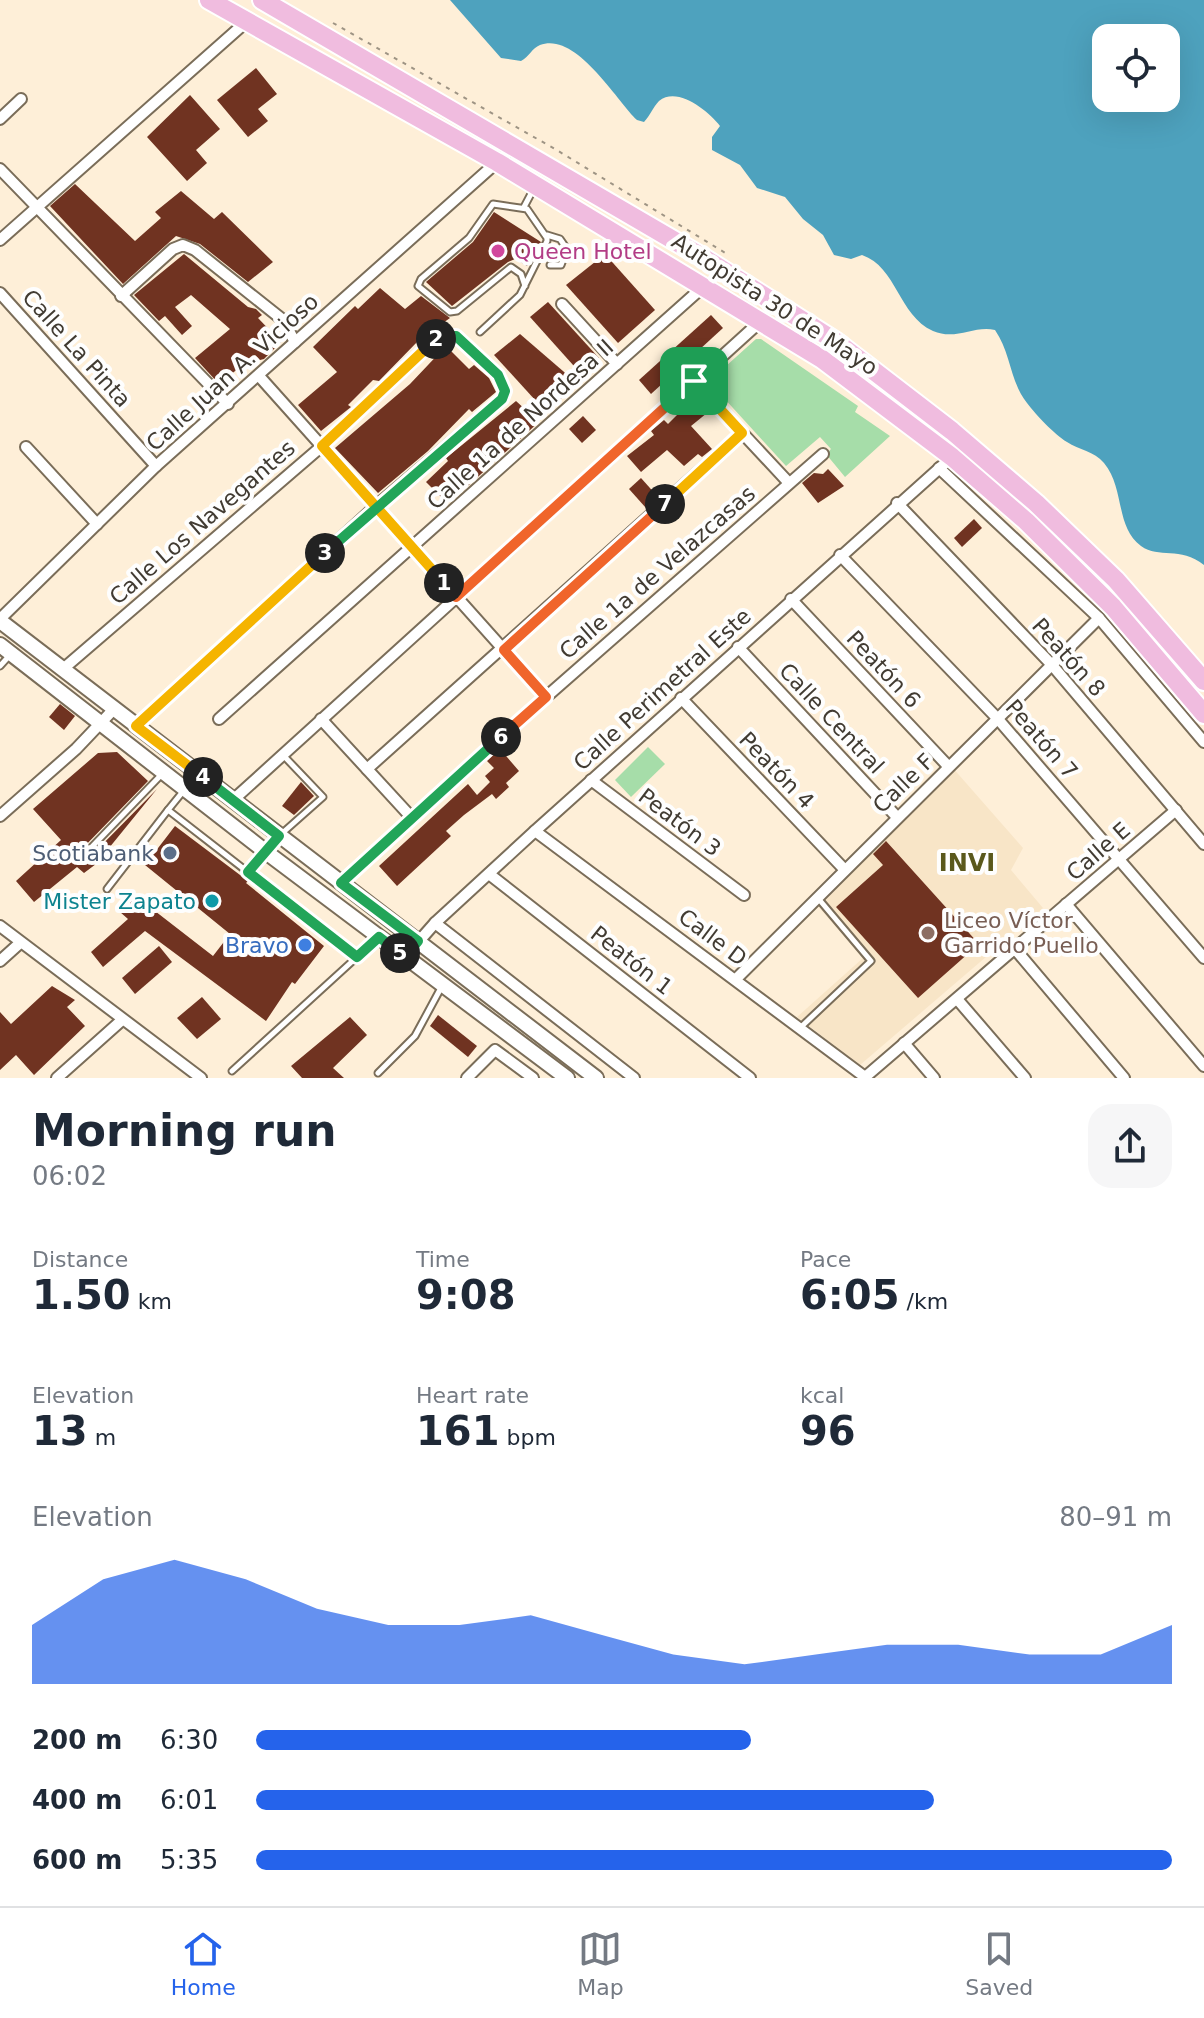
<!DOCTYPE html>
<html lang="en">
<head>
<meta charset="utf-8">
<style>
	body { margin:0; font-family:"DejaVu Sans",sans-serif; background:#f6f6f7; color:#1f2937; height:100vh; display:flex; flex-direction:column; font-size:30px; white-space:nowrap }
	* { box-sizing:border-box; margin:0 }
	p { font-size:26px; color:#747a83 }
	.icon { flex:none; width:44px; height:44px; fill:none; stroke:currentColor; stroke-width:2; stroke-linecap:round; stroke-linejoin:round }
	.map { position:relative; height:1078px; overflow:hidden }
	.drawer { display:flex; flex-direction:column; background:#fff; flex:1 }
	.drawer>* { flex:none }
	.buttons { position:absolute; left:1092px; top:24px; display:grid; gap:16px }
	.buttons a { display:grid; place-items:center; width:88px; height:88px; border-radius:16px; background:#fff; box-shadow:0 8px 32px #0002; font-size:40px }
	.pin { position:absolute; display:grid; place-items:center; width:68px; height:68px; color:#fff; margin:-34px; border-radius:16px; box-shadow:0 4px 12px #0006 }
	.km { position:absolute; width:40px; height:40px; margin:-20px; border-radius:50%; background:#222; color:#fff; font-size:22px; line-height:40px; text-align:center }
	.round { display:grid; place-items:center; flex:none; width:84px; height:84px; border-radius:24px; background:#f6f6f7 }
	.head { display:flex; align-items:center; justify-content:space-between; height:136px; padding:0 32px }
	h1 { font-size:44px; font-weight:700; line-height:60px }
	.stats { display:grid; grid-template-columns:repeat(3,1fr); gap:12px; height:136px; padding:8px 32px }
	.stats div { display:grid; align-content:center }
	.stats b { font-size:40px; font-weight:700 }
	.stats small { font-size:22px; font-weight:400 }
	.stats p { font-size:22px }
	.chart { height:224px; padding:16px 32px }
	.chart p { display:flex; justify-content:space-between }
	.chart svg { width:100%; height:144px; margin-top:8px; fill:#2563eb; opacity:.7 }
	ul { padding:0 32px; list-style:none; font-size:26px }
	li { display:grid; grid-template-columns:128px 96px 1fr; align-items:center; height:60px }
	li i { height:20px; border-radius:10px; background:#2563eb }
	.tabs { display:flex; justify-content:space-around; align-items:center; height:112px; border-top:2px solid #e0e1e3; background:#fff; font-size:22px; color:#747a83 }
	.tabs a { display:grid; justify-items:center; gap:4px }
	.tabs .active { color:#2563eb }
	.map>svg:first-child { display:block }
	.built { fill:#f8e5c7 }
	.green { fill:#a6dda9 }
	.water { fill:#4ea2be; fill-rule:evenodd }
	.building { fill:#703321 }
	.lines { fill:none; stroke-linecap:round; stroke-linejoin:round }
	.service-casing { stroke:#7a6d59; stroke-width:9 }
	.minor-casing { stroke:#7a6d59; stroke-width:14 }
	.secondary-casing { stroke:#7a6d59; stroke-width:18 }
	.trunk-casing { stroke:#fff; stroke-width:22 }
	.path { stroke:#9e9484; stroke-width:2; stroke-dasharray:4 6; stroke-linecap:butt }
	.service { stroke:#fff; stroke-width:5 }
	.minor { stroke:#fff; stroke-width:10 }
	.secondary { stroke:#fff; stroke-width:14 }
	.trunk { stroke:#f0bcdf; stroke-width:18 }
	.split-1-casing { stroke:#fff; stroke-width:16 }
	.split-2-casing { stroke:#fff; stroke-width:16 }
	.split-3-casing { stroke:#fff; stroke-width:16 }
	.split-4-casing { stroke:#fff; stroke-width:16 }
	.split-5-casing { stroke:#fff; stroke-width:16 }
	.split-6-casing { stroke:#fff; stroke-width:16 }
	.split-7-casing { stroke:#fff; stroke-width:16 }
	.split-8-casing { stroke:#fff; stroke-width:16 }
	.split-1 { stroke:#f0652b; stroke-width:10 }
	.split-2 { stroke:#f5b400; stroke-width:10 }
	.split-3 { stroke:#22a559; stroke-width:10 }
	.split-4 { stroke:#f5b400; stroke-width:10 }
	.split-5 { stroke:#22a559; stroke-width:10 }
	.split-6 { stroke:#22a559; stroke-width:10 }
	.split-7 { stroke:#f0652b; stroke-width:10 }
	.split-8 { stroke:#f5b400; stroke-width:10 }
	.hotel-dot { fill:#d1479c; stroke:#fefefe; stroke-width:3 }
	.service-dot { fill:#5c6f8a; stroke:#fefefe; stroke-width:3 }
	.culture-dot { fill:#0f9aa8; stroke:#fefefe; stroke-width:3 }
	.education-dot { fill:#8d6e63; stroke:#fefefe; stroke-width:3 }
	.shop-dot { fill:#3f7fe0; stroke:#fefefe; stroke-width:3 }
	.labels { text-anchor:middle; stroke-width:8; stroke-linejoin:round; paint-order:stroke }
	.hotel-label { font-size:22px; fill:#b23c85; stroke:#fefefe; text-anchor:start }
	.street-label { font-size:22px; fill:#413b32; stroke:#fefefe }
	.service-label { font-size:22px; fill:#4e5e75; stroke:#fefefe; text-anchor:end }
	.culture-label { font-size:22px; fill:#0d838f; stroke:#fefefe; text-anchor:end }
	.education-label { font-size:22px; fill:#785e54; stroke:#fefefe; text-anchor:start }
	.shop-label { font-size:22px; fill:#366cbe; stroke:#fefefe; text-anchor:end }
	.neighbourhood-label { font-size:24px; font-weight:bold; fill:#5a581c; stroke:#fefefe }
</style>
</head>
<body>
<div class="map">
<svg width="1204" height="1078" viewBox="0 0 1204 1078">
	<rect width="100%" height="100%" fill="#feefd8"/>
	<path class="built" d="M952,767L1023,848L1011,870L1043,908L860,1065L797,1017L863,958L815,903Z"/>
	<g class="green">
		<path d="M756,339H761L858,406L855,412L890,436L845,477L826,454L831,449L820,437L786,466L712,385L716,375Z"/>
		<path d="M648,747L665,764L631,797L615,780Z"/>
	</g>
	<path class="water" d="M450,0H1204V565C1180,546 1159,559 1141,546C1115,527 1125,488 1104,463C1094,451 1079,450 1067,442C1054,434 1036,415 1027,403C1010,382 1011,353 995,330C974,325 956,341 933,331C898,315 897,267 862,255L851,259L834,255L823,235L803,219L785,197L757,188L740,165L712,150V137L720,126C708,111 678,86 659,101C653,107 650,116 644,122L637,120C617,101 576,31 540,45C532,48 529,57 521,61L501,58ZM1106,38H1166V98H1106Z"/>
	<g class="building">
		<path d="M256,68L277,94L258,109L268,121L248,137L217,100Z"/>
		<path d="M190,95L220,129L196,150L207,163L187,181L147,137Z"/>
		<path d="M75,184L135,241L161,218L155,212L181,191L214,219L222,212L273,262L248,282L200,244L176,236L123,284L50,206Z"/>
		<path d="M494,212L541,242L527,266L515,259L508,262L452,306L426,282L473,242Z"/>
		<path d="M184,254L248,307L256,309L262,315L258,318L281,342L264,359L260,360L255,355L219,384L195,358L230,329L191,295L175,307L192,326L182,335L165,316L159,321L134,295Z"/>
		<path d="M605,254L655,310L618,343L566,285Z"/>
		<path d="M380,288L405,309L421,296L450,318L419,340L379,381L373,380L348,405L351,407L321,431L298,405L337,372L313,347L355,306L358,309Z"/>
		<path d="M548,302L599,358L582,375L530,317Z"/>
		<path d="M711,315L723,328L651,394L639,380Z"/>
		<path d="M520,334L578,384L546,412L494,355Z"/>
		<path d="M446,346L469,369L474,365L489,378L496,392L472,412L469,409L428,451L378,493L335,448L410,384Z"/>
		<path d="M694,398L707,413L691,426L712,449L702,457L698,454L684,466L667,450L641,472L627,456L654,435L651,431L664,420L668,424Z"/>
		<path d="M516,401L539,422L451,501H445L426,482L448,461L446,458Z"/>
		<path d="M583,416L596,430L582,443L569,429Z"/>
		<path d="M828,469L844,486L818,503L802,483L814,473L823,474Z"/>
		<path d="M641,478L658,497L646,508L629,489Z"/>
		<path d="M974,519L982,528L962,547L954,538Z"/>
		<path d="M60,704L75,716L64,730L49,717Z"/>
		<path d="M500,749L519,771L506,783L509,787L496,799L492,794L464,815L446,831L451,836L397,886L379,866L468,784L477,795L490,782L485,776L494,768L487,761Z"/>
		<path d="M117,752L148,781L80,851L81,859H88L157,789L96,864L84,873L77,867L34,902L16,881L61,840L33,809L98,753Z"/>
		<path d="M301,782L314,796L294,815L282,806Z"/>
		<path d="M175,826L248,881L246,883L324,946L295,984L292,982L266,1021L145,931L103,967L91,952L128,919L120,912L133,894L213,956L230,934L145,865Z"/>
		<path d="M886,841L979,944L918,998L836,907L883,865L873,854Z"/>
		<path d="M159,946L172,962L135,994L122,978Z"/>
		<path d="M52,986L75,1000L67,1007L85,1026L34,1075L16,1055L0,1070V1012L11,1024Z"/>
		<path d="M202,997L221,1019L197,1039L177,1018Z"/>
		<path d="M438,1015L477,1046L468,1057L430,1026Z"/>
		<path d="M350,1017L367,1035L333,1068L344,1078H302L291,1066Z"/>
	</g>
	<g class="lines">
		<defs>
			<g id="service">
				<path d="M524,207L533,190"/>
				<path d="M547,235L560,239L567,249L561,265H550"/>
				<path d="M480,332L520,295L547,241V238L527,209L493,204L469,238L421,279L418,286L450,312L457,311L511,267L521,274L525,286"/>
				<path d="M0,666L10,655"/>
				<path d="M185,789L168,810L357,957L377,939"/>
				<path d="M84,855L163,773"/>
				<path d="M248,872L279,836L323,797L282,754"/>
				<path d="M107,889L168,810"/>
				<path d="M801,1027L871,961L817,897"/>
				<path d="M232,1071L357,957"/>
				<path d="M378,1073L415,1036L442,986"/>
			</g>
			<g id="minor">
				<path d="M0,119L21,99"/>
				<path d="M0,169L228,404"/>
				<path d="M0,240L246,22"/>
				<path d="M0,293L156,466"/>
				<path d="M121,296L173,249L183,245L195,250L283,320L295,342"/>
				<path d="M562,304L617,364"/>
				<path d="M259,376L546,697"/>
				<path d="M694,381L789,483"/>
				<path d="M26,447L97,524"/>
				<path d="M939,468L1099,618L1204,742"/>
				<path d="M897,503L1052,665L1204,844"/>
				<path d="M840,555L997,718L1204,958"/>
				<path d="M791,599L948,766"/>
				<path d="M0,619L156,466L514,147"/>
				<path d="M738,647L896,816"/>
				<path d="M63,669L322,446L439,337L456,336L498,375L505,391L502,399L376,506L136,726"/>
				<path d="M681,698L844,869"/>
				<path d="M219,719L704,286"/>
				<path d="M321,719L412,818"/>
				<path d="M367,769L742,433"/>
				<path d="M591,780L744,895"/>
				<path d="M233,800L762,320"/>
				<path d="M0,816L76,749L113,710"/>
				<path d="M535,831L865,1077"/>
				<path d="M489,874L750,1078"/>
				<path d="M341,883L546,697L823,454"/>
				<path d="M1066,904L1204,1066"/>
				<path d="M435,923L634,1078"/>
				<path d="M0,926L201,1078"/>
				<path d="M1015,949L1124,1078"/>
				<path d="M405,957L435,923L535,831L952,457"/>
				<path d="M0,961L20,943"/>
				<path d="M736,979L1099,618"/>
				<path d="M957,999L1025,1078"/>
				<path d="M904,1043L934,1078"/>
				<path d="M57,1078L122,1020"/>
				<path d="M467,1078L495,1050L533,1078"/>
				<path d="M864,1078L1176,810"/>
			</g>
			<g id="secondary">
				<path d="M0,621L596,1078"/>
				<path d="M0,645L266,852L567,1078"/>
			</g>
			<g id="trunk">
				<path d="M209,0L497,162L822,359L952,457L1026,521L1113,607L1204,714"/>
				<path d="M262,0L704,258L835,341L952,431L1036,503L1116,580L1204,681"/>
			</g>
		</defs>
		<use href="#service" class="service-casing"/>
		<use href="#minor" class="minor-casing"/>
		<use href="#secondary" class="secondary-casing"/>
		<use href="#trunk" class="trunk-casing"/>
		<path class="path" d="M333,23L555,149L727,254"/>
		<use href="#service" class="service"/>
		<use href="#minor" class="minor"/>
		<use href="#secondary" class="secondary"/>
		<use href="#trunk" class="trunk"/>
	</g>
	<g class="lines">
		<defs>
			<path id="split-1" d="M444,583L456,597L694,381"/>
			<path id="split-2" d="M436,339L322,446L444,583"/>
			<path id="split-3" d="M325,553L502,399L505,391L498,375L456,336L436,339"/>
			<path id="split-4" d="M203,777L136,726L325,553"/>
			<path id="split-5" d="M203,777L279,836L248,872L357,957L379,937L400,953"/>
			<path id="split-6" d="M400,953L405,957L418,941L341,883L501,737"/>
			<path id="split-7" d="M501,737L546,697L504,650L665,504"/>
			<path id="split-8" d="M665,504L742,433L694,381"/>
		</defs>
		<use href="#split-1" class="split-1-casing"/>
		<use href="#split-2" class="split-2-casing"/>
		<use href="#split-3" class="split-3-casing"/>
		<use href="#split-4" class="split-4-casing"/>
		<use href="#split-5" class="split-5-casing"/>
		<use href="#split-6" class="split-6-casing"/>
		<use href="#split-7" class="split-7-casing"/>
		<use href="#split-8" class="split-8-casing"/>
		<use href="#split-1" class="split-1"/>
		<use href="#split-2" class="split-2"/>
		<use href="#split-3" class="split-3"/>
		<use href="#split-4" class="split-4"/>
		<use href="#split-5" class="split-5"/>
		<use href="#split-6" class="split-6"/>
		<use href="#split-7" class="split-7"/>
		<use href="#split-8" class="split-8"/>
	</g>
	<circle class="hotel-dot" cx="498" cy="251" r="8"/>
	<circle class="service-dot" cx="170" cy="853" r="8"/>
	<circle class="culture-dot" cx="212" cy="901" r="8"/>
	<circle class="education-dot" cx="928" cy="933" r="8"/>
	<circle class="shop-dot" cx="305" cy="945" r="8"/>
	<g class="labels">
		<g class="hotel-label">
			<text x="514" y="259">Queen Hotel</text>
		</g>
		<g class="street-label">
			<text transform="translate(775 304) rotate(33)" y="8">Autopista 30 de Mayo</text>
			<text transform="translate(77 348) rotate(48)" y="8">Calle La Pinta</text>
			<text transform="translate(232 372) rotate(-42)" y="8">Calle Juan A. Vicioso</text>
			<text transform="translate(520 424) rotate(-42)" y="8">Calle 1a de Nordesa II</text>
			<text transform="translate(202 522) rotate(-41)" y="8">Calle Los Navegantes</text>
			<text transform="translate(657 572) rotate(-41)" y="8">Calle 1a de Velazcasas</text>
			<text transform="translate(1069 657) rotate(48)" y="8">Peatón 8</text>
			<text transform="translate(884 669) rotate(47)" y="8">Peatón 6</text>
			<text transform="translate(662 689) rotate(-42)" y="8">Calle Perimetral Este</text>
			<text transform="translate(832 718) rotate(47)" y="8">Calle Central</text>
			<text transform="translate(1042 739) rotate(49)" y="8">Peatón 7</text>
			<text transform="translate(777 770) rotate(46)" y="8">Peatón 4</text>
			<text transform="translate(903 783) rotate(-44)" y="8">Calle F</text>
			<text transform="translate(680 822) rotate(37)" y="8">Peatón 3</text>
			<text transform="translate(1098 851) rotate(-41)" y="8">Calle E</text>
			<text transform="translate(713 937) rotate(37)" y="8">Calle D</text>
			<text transform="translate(632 960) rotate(38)" y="8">Peatón 1</text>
		</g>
		<g class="service-label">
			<text x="154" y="861">Scotiabank</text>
		</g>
		<g class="culture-label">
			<text x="196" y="909">Mister Zapato</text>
		</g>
		<g class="education-label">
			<text x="944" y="928">Liceo Víctor<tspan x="944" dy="25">Garrido Puello</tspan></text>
		</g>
		<g class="shop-label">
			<text x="289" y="953">Bravo</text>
		</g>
		<g class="neighbourhood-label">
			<text x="967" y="871">INVI</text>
		</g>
	</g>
</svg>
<div class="buttons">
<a><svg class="icon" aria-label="locate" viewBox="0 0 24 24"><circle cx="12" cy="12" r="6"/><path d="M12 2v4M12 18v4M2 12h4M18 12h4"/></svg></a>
</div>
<div class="pin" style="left:694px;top:381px;background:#1e9e55"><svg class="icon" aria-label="arrive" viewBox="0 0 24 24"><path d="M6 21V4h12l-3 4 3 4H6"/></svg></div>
<b class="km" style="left:444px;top:583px">1</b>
<b class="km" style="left:436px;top:339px">2</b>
<b class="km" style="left:325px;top:553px">3</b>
<b class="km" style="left:203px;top:777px">4</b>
<b class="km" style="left:400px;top:953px">5</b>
<b class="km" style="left:501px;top:737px">6</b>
<b class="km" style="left:665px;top:504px">7</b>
</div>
<section class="drawer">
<div class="head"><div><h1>Morning run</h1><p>06:02</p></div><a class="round"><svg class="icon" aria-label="share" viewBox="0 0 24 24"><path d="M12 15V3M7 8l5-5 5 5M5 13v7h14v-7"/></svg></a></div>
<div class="stats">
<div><p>Distance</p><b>1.50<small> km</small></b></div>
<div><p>Time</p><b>9:08</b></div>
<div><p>Pace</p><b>6:05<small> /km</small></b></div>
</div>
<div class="stats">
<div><p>Elevation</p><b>13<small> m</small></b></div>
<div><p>Heart rate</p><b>161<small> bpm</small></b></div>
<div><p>kcal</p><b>96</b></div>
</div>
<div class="chart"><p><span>Elevation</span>80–91 m</p>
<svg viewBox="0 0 160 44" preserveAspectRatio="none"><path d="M0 44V26L10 12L20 6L30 12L40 21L50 26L60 26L70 23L80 29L90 35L100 38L110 35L120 32L130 32L140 35L150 35L160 26V44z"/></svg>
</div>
<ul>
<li><b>200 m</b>6:30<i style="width:54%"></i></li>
<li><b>400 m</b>6:01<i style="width:74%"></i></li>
<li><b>600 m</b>5:35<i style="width:100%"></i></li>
</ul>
</section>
<nav class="tabs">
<a class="active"><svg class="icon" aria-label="home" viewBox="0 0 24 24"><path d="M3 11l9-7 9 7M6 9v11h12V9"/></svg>Home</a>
<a><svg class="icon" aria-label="map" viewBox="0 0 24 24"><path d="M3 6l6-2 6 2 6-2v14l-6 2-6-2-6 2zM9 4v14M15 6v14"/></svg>Map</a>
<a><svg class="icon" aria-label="saved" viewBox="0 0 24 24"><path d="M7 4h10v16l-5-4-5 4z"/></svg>Saved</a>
</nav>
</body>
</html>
